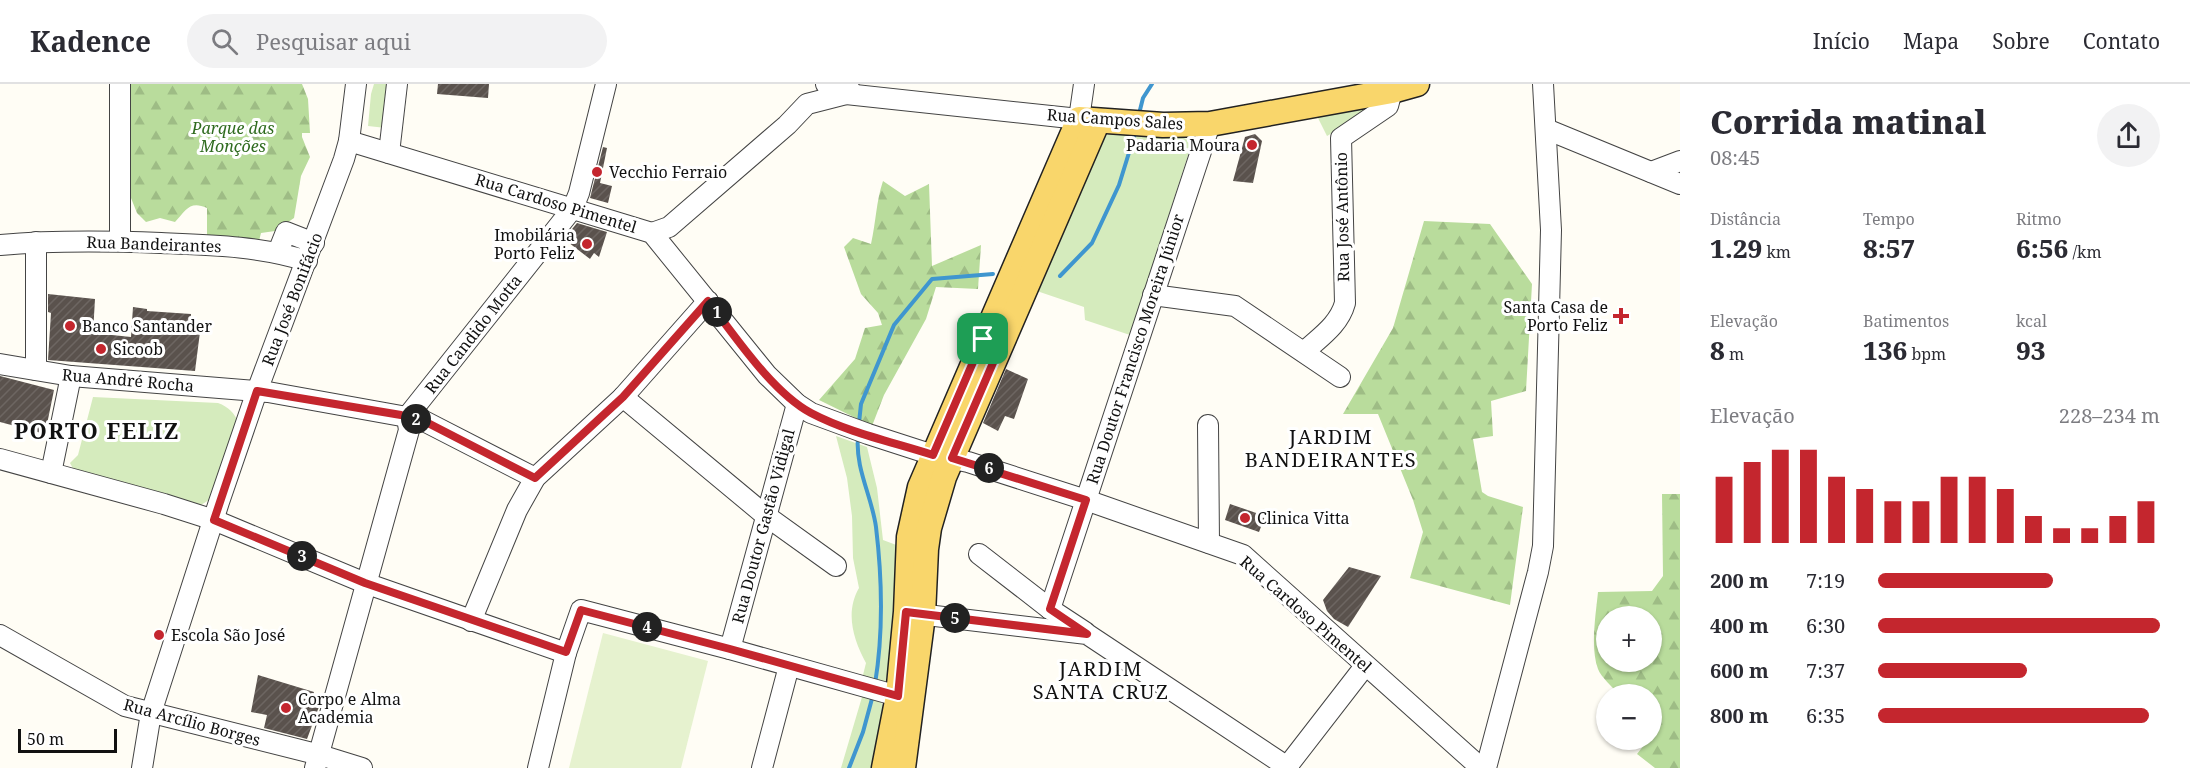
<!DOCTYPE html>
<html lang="pt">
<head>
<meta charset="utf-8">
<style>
	body { margin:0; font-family:"Noto Serif",serif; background:#f2f2f3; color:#2b2b33; height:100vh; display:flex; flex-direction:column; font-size:22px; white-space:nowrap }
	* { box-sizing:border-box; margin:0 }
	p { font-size:20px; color:#7c7c81 }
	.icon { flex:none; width:33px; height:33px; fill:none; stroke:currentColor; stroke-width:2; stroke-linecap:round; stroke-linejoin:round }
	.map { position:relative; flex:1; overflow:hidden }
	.drawer { display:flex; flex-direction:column; background:#fff; width:510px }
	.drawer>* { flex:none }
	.controls { position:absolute; left:1596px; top:522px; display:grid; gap:12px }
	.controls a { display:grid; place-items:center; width:66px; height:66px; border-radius:50%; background:#fff; box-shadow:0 2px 4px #0004; font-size:30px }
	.scale { position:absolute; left:18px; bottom:15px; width:99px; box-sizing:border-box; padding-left:6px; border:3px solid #111; border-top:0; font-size:16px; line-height:21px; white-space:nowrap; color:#111; -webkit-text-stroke:4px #fff; paint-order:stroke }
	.pin { position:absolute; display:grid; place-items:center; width:51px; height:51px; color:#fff; margin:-26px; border-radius:12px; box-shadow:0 3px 9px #0006 }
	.km { position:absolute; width:30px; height:30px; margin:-15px; border-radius:50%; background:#222; color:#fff; font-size:16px; line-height:30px; text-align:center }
	.round { display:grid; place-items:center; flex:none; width:63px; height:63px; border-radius:32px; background:#f2f2f3 }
	.head { display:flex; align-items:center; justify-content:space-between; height:102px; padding:0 30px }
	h1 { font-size:33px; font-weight:800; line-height:45px }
	.stats { display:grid; grid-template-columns:repeat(3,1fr); gap:9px; height:102px; padding:6px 30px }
	.stats div { display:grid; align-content:center }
	.stats b { font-size:26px; font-weight:800 }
	.stats small { font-size:16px; font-weight:400 }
	.stats p { font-size:16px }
	.chart { height:168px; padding:12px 30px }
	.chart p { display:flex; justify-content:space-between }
	.chart svg { width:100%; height:108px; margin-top:6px; stroke:#c4262e; stroke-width:6 }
	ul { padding:0 30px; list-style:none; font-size:20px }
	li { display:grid; grid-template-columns:96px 72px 1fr; align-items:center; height:45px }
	li i { height:15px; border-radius:8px; background:#c4262e }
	header { display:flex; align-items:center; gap:36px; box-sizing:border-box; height:84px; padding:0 30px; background:#fff; border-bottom:2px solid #e1e1e2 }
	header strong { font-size:28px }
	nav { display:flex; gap:33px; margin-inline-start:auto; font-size:21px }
	.search { width:420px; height:54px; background:#f2f2f3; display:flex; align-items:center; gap:15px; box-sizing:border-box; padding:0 21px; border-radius:33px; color:#7c7c81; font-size:22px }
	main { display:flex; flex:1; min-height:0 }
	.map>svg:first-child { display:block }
	.forest { fill:url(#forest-firs); fill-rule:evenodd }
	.park { fill:#d5ebbd }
	.pitch { fill:#e6f2cf }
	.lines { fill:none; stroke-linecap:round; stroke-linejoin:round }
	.stream { stroke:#3f96cf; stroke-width:4 }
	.building { fill:url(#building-hatch) }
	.minor-casing { stroke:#444; stroke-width:22 }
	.major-casing { stroke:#222; stroke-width:27 }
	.minor { stroke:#fff; stroke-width:20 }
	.major { stroke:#f9d66b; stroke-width:24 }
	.route-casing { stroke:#fff; stroke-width:12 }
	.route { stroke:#c4262e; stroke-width:8 }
	.poi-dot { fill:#c4262e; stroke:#fff; stroke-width:2 }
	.labels { text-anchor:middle; stroke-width:6; stroke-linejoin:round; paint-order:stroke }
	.street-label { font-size:16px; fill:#111; stroke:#fff }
	.park-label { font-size:16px; font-style:italic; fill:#2f6b1f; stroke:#fff }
	.poi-label { font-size:16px; fill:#111; stroke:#fff; text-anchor:start }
	.quarter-label { font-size:20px; letter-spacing:1.5px; fill:#111; stroke:#fff }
	.district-label { font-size:22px; font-weight:bold; letter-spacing:1.5px; fill:#111; stroke:#fff }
</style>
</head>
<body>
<header>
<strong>Kadence</strong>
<div class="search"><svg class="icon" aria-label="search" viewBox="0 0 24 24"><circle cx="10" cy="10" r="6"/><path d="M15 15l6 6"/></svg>Pesquisar aqui</div>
<nav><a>Início</a><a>Mapa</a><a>Sobre</a><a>Contato</a></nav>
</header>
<main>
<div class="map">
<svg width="1680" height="684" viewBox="0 0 1680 684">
	<defs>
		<pattern id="forest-firs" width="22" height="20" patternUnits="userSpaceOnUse" patternTransform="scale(1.5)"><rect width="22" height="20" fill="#b9dc9c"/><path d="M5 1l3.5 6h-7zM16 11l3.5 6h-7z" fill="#9ebc85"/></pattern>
		<pattern id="building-hatch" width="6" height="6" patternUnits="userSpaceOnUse" patternTransform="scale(1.5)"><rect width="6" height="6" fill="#5a524d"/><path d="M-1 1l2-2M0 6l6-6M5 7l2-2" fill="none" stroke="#6d6662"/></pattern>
	</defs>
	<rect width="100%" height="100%" fill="#fffdf5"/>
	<g class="forest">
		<path d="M110,0H302L308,15L310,49H302V53L310,73L301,92L294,134L275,147L261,149L259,157L207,152V124C190,116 186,126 175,138L160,134L146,138L137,129L125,99L112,86Z"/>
		<path d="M883,97L905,112L929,100L932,182L981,161L978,205L936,203L926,235L884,311L872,342L819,316L855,275L865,244L882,241L878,229L861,210L844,163L853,154L871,160C876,138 876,118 883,97Z"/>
		<path d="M1424,137L1490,140L1532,200L1526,307L1491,317L1493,352L1473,355L1482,408L1488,412L1523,423L1510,521L1410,494L1423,448L1413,416L1378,330H1343L1393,244Z"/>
		<path d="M1662,410H1680V684H1655L1637,670L1648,656H1652V610H1619C1613,604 1601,593 1598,585C1590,564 1596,529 1598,508L1652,507L1663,492ZM1606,532H1652V578H1606Z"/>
	</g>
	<g class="park">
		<path d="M374,0H391L386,44L368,42L371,10Z"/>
		<path d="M1378,22L1327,52L1317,32Z"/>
		<path d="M1111,49L1177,51L1188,56L1190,65L1130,251L1085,236L1084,223L1031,205L1101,54Z"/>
		<path d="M93,313L218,319C229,323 234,329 239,339L212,414L201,421H197L75,388L70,379L78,371Z"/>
		<path d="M836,352L867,363L877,404L883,456L899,462L889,585L884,602L862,595L866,579C853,555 845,528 859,504L853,474L852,432L847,394Z"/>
		<path d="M868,610C901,621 880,660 874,684H841L862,613Z"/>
	</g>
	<path class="pitch" d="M603,549L708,577L681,684H569Z"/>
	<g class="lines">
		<g class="stream">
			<path d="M1139,30L1143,14L1152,0"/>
			<path d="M1060,192L1092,159L1119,101L1136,46"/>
			<path d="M859,339L861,320L894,241L932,195L993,190"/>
			<path d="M858,353C855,384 872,413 876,443C882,493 883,551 875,600"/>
			<path d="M849,684L863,648L873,611"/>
		</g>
	</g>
	<g class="building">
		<path d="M438,0H489L488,14L437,10Z"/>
		<path d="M1255,50L1262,57L1253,99L1233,97L1245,53Z"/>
		<path d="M603,63L607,64L600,99L612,102L608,119L590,114Z"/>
		<path d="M577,139L607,148L599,173L594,169L590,175L564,155Z"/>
		<path d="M48,210L95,215L93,249L131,253L133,223L147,225V227L191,230L190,247L200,248L195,287L48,276L51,229L48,228Z"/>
		<path d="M1006,285L1028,295L1014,335L1005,332L998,347L983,339Z"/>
		<path d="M0,292L54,306L45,350L0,338Z"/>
		<path d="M1230,420L1265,432L1259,448L1225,436Z"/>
		<path d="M1349,483L1381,492L1348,543L1334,535L1327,527L1323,516Z"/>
		<path d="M258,591L314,608L312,614L320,620L307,655L264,644L267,631L251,628Z"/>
	</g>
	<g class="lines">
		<defs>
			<g id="minor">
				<path d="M826,0L846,10L1079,35L1084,0"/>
				<path d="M1546,45L1680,100"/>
				<path d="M349,57L652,149L767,291L797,320L811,329L868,350L933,371L968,378L1086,416L1243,471L1481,684"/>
				<path d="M389,69L397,0"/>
				<path d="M1651,88L1680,77"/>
				<path d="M652,149L669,143L787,41L807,20L846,10L850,6"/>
				<path d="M120,157V0"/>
				<path d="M36,158V286"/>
				<path d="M0,161C54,156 108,157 161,159C211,161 260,162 307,177"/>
				<path d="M278,168L286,148L314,159"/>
				<path d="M1153,211L1235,222L1340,293"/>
				<path d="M1304,268C1320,253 1339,241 1345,219L1341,54L1388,22L1392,7"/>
				<path d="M0,280L71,292L268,308L407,333L424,337L535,394"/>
				<path d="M623,313L765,431L836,482"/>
				<path d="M1208,341L1209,459"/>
				<path d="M0,375L164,420L214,436L365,499L566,569"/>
				<path d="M51,389L71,292"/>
				<path d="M979,470L1050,525L1085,548"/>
				<path d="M1050,525L1210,40"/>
				<path d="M910,529L1087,550L1289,684"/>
				<path d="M471,537L517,426L535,394L623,313L708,217"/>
				<path d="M0,551L125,622L320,671L362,684"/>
				<path d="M730,565L797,320"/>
				<path d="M142,684L151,629L219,418L257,307L344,75L349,57L356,0"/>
				<path d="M315,684L409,346L407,333L573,124L579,109L606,0"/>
				<path d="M538,684L566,569L581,526L730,565L912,616"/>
				<path d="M762,684L789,582"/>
				<path d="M1286,684L1365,582"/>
				<path d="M1486,684L1538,488L1543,462L1551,146L1543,0"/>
			</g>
			<g id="major">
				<path d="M884,684L898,612L906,528L909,453L920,403L1079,35L1163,41L1210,40L1392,7L1417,0"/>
				<path d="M903,684L923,531L926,465L929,444L944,393L1098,37"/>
			</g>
		</defs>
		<use href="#minor" class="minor-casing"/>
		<use href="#major" class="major-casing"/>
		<use href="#minor" class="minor"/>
		<use href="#major" class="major"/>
	</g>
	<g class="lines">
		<defs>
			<path id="route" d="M708,217C735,252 772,308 811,329C849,349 893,358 933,371L983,255L999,265L952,374L1086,416L1050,525L1087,550L906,528L898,612L730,565L581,526L566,568L365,499L214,436L257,307L401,331L424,337L535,394L623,313Z"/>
		</defs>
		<use href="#route" class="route-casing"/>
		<use href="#route" class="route"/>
	</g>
	<g class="poi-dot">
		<circle cx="1252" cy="61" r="6"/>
		<circle cx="597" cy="88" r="6"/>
		<circle cx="587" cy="160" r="6"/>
		<path d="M1618 223h6v6h6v6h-6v6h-6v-6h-6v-6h6z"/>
		<circle cx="70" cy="242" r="6"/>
		<circle cx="101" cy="265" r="6"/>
		<circle cx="1245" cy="434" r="6"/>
		<circle cx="159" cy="551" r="6"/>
		<circle cx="286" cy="624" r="6"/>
	</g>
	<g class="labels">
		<g class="street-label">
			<text transform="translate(1115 35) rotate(4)" y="6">Rua Campos Sales</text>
			<text transform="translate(556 119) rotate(17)" y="6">Rua Cardoso Pimentel</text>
			<text transform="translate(1342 133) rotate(-91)" y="6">Rua José Antônio</text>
			<text transform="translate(154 160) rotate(2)" y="6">Rua Bandeirantes</text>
			<text transform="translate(292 215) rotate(-69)" y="6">Rua José Bonifácio</text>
			<text transform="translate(473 250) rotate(-52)" y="6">Rua Candido Motta</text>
			<text transform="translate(1135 265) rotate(-72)" y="6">Rua Doutor Francisco Moreira Júnior</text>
			<text transform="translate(128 296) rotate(5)" y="6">Rua André Rocha</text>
			<text transform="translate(763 442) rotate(-75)" y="6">Rua Doutor Gastão Vidigal</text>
			<text transform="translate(1306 530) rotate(41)" y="6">Rua Cardoso Pimentel</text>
			<text transform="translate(192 638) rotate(15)" y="6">Rua Arcílio Borges</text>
		</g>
		<g class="park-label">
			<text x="233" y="50">Parque das<tspan x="233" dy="18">Monções</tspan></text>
		</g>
		<g class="poi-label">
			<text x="1240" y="67" text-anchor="end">Padaria Moura</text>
			<text x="609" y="94">Vecchio Ferraio</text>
			<text x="575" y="157" text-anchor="end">Imobilária<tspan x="575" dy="18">Porto Feliz</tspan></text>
			<text x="1608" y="229" text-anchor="end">Santa Casa de<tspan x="1608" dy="18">Porto Feliz</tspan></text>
			<text x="82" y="248">Banco Santander</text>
			<text x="113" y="271">Sicoob</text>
			<text x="1257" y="440">Clinica Vitta</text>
			<text x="171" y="557">Escola São José</text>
			<text x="298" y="621">Corpo e Alma<tspan x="298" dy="18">Academia</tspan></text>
		</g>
		<g class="quarter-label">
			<text x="1331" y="360">JARDIM<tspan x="1331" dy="23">BANDEIRANTES</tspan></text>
			<text x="1101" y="592">JARDIM<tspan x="1101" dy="23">SANTA CRUZ</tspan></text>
		</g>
		<g class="district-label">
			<text x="97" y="355">PORTO FELIZ</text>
		</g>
	</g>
</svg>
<div class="controls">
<a>+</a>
<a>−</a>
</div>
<div class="scale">50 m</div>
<div class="pin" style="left:983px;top:255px;background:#1e9e55"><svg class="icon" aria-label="arrive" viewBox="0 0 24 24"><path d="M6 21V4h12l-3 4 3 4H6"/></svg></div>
<b class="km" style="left:717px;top:228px">1</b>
<b class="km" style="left:416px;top:335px">2</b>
<b class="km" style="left:302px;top:472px">3</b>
<b class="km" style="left:647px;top:543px">4</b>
<b class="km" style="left:955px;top:534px">5</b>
<b class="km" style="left:989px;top:384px">6</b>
</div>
<section class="drawer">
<div class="head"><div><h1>Corrida matinal</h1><p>08:45</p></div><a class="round"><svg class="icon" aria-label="share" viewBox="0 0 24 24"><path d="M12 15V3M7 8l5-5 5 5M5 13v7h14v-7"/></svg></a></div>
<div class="stats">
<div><p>Distância</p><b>1.29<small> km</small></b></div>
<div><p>Tempo</p><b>8:57</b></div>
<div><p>Ritmo</p><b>6:56<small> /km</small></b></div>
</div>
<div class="stats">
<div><p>Elevação</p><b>8<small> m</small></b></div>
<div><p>Batimentos</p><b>136<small> bpm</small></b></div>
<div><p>kcal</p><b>93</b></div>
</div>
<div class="chart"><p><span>Elevação</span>228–234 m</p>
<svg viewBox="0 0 160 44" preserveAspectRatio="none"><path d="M5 44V17M15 44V11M25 44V6M35 44V6M45 44V17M55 44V22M65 44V27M75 44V27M85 44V17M95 44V17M105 44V22M115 44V33M125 44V38M135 44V38M145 44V33M155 44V27"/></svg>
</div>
<ul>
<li><b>200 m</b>7:19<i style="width:62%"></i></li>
<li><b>400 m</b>6:30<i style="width:100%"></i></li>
<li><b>600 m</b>7:37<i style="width:53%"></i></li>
<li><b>800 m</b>6:35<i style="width:96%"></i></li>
</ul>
</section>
</main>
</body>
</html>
